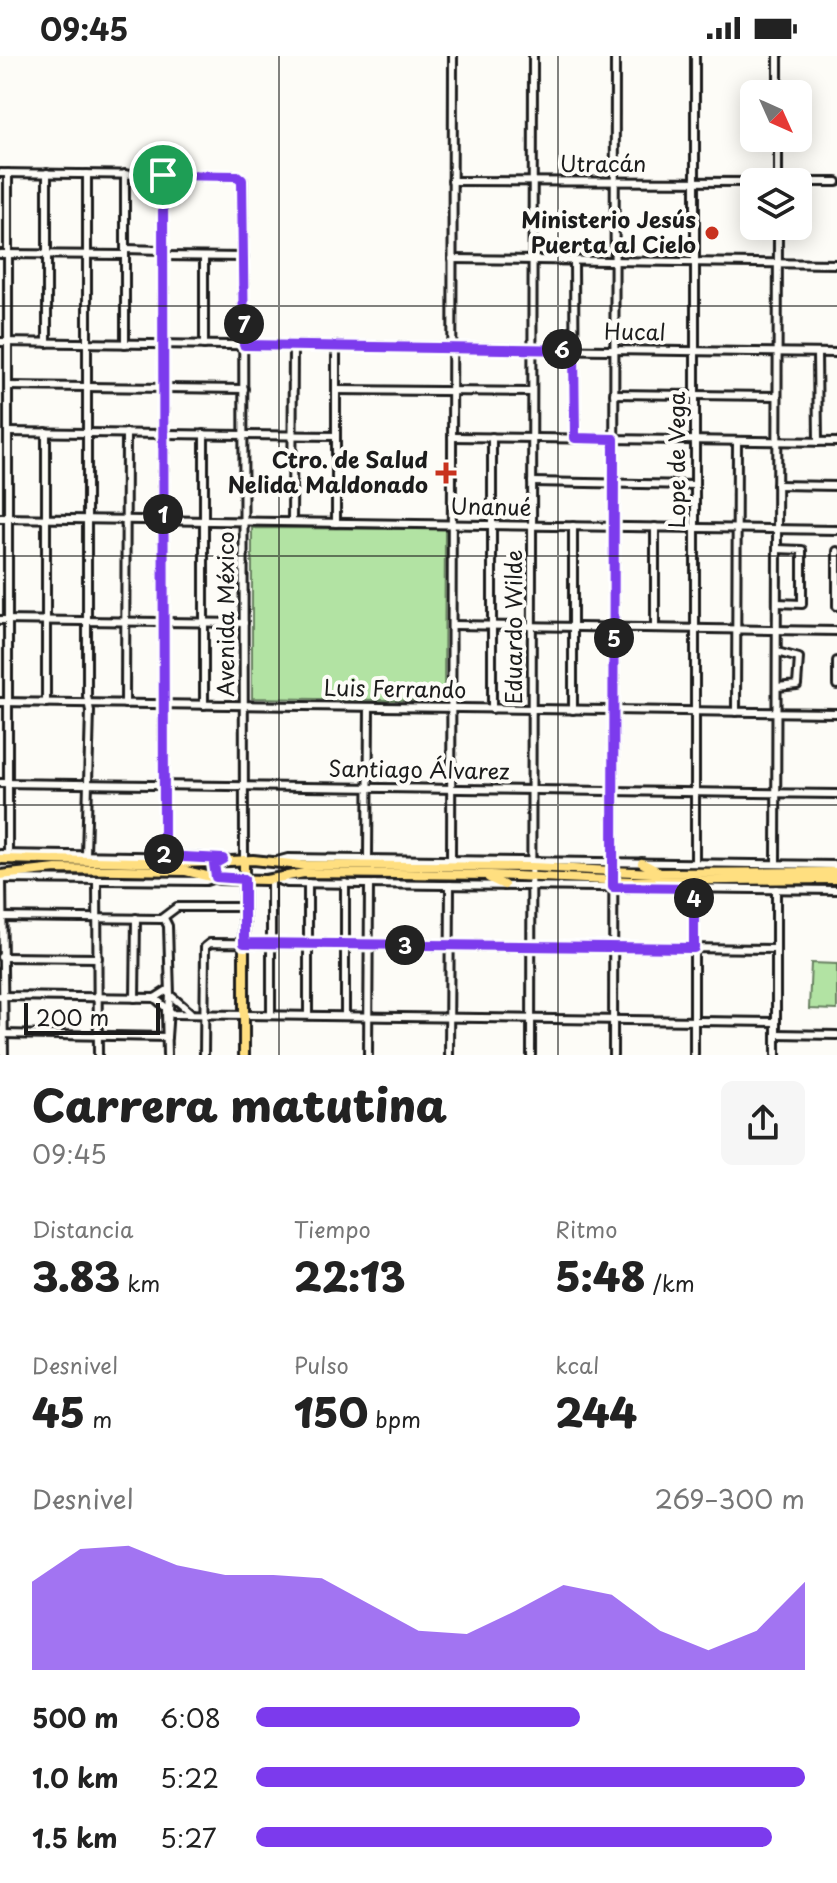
<!DOCTYPE html>
<html lang="es">
<head>
<meta charset="utf-8">
<style>
	body { margin:0; font-family:"Playpen Sans",sans-serif; background:#f6f6f6; color:#222; height:100vh; display:flex; flex-direction:column; font-size:30px; white-space:nowrap }
	* { box-sizing:border-box; margin:0 }
	p { font-size:26px; color:#767676 }
	.icon { flex:none; width:44px; height:44px; fill:none; stroke:currentColor; stroke-width:2; stroke-linecap:round; stroke-linejoin:round }
	.map { position:relative; height:999px; overflow:hidden }
	.details { display:flex; flex-direction:column; background:#fff; flex:1 }
	.details>* { flex:none }
	.needle { width:52px; rotate:135deg }
	.tools { position:absolute; left:740px; top:24px; display:grid; gap:16px }
	.tools a { display:grid; place-items:center; width:72px; height:72px; border-radius:12px; background:#fff; box-shadow:0 4px 20px #0003; font-size:40px }
	.scale { position:absolute; left:24px; bottom:20px; width:136px; box-sizing:border-box; padding-left:8px; border:4px solid #1c1c1c; border-top:0; font-size:22px; line-height:28px; white-space:nowrap; color:#1c1c1c; -webkit-text-stroke:6px #fdfcf7; paint-order:stroke }
	.pin { position:absolute; display:grid; place-items:center; width:68px; height:68px; color:#fff; margin:-34px; border:4px solid #fff; border-radius:50%; box-shadow:0 2px 8px #0007 }
	.km { position:absolute; width:40px; height:40px; margin:-20px; border-radius:50%; background:#222; color:#fff; font-size:22px; line-height:40px; text-align:center }
	.round { display:grid; place-items:center; flex:none; width:84px; height:84px; border-radius:12px; background:#f6f6f6 }
	.head { display:flex; align-items:center; justify-content:space-between; height:136px; padding:0 32px }
	h1 { font-size:44px; font-weight:800; line-height:60px }
	.stats { display:grid; grid-template-columns:repeat(3,1fr); gap:12px; height:136px; padding:8px 32px }
	.stats div { display:grid; align-content:center }
	.stats b { font-size:40px; font-weight:800 }
	.stats small { font-size:22px; font-weight:400 }
	.stats p { font-size:22px }
	.chart { height:224px; padding:16px 32px }
	.chart p { display:flex; justify-content:space-between }
	.chart svg { width:100%; height:144px; margin-top:8px; fill:#7c3aed; opacity:.7 }
	ul { padding:0 32px; list-style:none; font-size:26px }
	li { display:grid; grid-template-columns:128px 96px 1fr; align-items:center; height:60px }
	li i { height:20px; border-radius:10px; background:#7c3aed }
	.status { display:flex; justify-content:space-between; align-items:center; height:56px; padding:0 40px; background:#fff; direction:ltr }
	.status svg { height:22px; fill:currentColor }
	.map>svg:first-child { display:block }
	.green { fill:#b2e3a3; stroke:#678060; stroke-width:2 }
	.lines { fill:none; stroke-linecap:round; stroke-linejoin:round }
	.minor-casing { stroke:#1c1c1c; stroke-width:12 }
	.major-casing { stroke:#1c1c1c; stroke-width:14 }
	.minor { stroke:#fdfcf7; stroke-width:6 }
	.major { stroke:#ffdf80; stroke-width:8 }
	.route-casing { stroke:#fff; stroke-width:16 }
	.route { stroke:#7c3aed; stroke-width:10 }
	.grid { fill:none; stroke:#1c1c1c; stroke-width:2; stroke-opacity:0.55 }
	.poi-dot { fill:#c8321e; stroke:#fdfcf7; stroke-width:3 }
	.labels { text-anchor:middle; stroke-width:8; stroke-linejoin:round; paint-order:stroke }
	.street-label { font-size:22px; fill:#1c1c1c; stroke:#fdfcf7 }
	.poi-label { font-size:22px; font-weight:bold; fill:#1c1c1c; stroke:#fdfcf7; text-anchor:end }
</style>
</head>
<body>
<div class="status"><b>09:45</b><svg viewBox="0 0 49 12"><path d="M0 12V9h3v3zM5 12V6h3v6zM10 12V3h3v9zM15 12V0h3v12zM26 1h20v11H26zM47 4h2v5h-2z"/></svg></div>
<div class="map">
<svg width="837" height="999" viewBox="0 0 837 999">
	<rect width="100%" height="100%" fill="#fdfcf7"/>
	<filter id="ink" filterUnits="userSpaceOnUse"><feTurbulence type="fractalNoise" baseFrequency=".0125" numOctaves="2"/><feDisplacementMap in="SourceGraphic" scale="16" xChannelSelector="R" yChannelSelector="G"/><feConvolveMatrix kernelMatrix="1 2 1 2 8 2 1 2 1" color-interpolation-filters="sRGB"/></filter>
	<g filter="url(#ink)">
		<g class="green">
			<path d="M252,472L445,473L444,645L252,642Z"/>
			<path d="M297,820L489,823L497,827L285,825Z"/>
			<path d="M811,907L837,908V954L809,953Z"/>
		</g>
		<g class="lines">
			<defs>
				<g id="minor">
					<path d="M778,38V0"/>
					<path d="M0,117L235,120L243,125L244,804"/>
					<path d="M8,117V798"/>
					<path d="M163,119L164,800"/>
					<path d="M452,125L754,126"/>
					<path d="M778,126V82"/>
					<path d="M798,126H837"/>
					<path d="M125,193L163,194"/>
					<path d="M0,198L125,199"/>
					<path d="M163,200L244,201"/>
					<path d="M452,203L837,208"/>
					<path d="M574,205L575,382"/>
					<path d="M0,286L837,297"/>
					<path d="M47,287V117"/>
					<path d="M125,288V118"/>
					<path d="M204,289V201"/>
					<path d="M336,290V467"/>
					<path d="M817,297L818,386"/>
					<path d="M8,330L244,333"/>
					<path d="M336,334L532,336"/>
					<path d="M614,338L777,340"/>
					<path d="M8,376L336,380"/>
					<path d="M46,376V647"/>
					<path d="M452,381L837,386"/>
					<path d="M532,426L695,429"/>
					<path d="M777,429L837,430"/>
					<path d="M0,462L837,474"/>
					<path d="M292,466L293,290"/>
					<path d="M655,471V572"/>
					<path d="M837,495V550"/>
					<path d="M777,547L802,548V494L777,493"/>
					<path d="M0,564L244,567"/>
					<path d="M452,569L837,575"/>
					<path d="M837,605V629"/>
					<path d="M777,631L797,629L799,602L777,596"/>
					<path d="M0,646L837,657"/>
					<path d="M125,648L126,377"/>
					<path d="M204,649V378"/>
					<path d="M492,653V381"/>
					<path d="M573,654V470"/>
					<path d="M736,656L737,385"/>
					<path d="M0,727L837,738"/>
					<path d="M0,798L200,801L212,805"/>
					<path d="M86,799L90,655L87,640V118"/>
					<path d="M368,803L369,651"/>
					<path d="M451,804L453,0"/>
					<path d="M277,805L288,802L837,809"/>
					<path d="M695,807V0"/>
					<path d="M776,808L778,170"/>
					<path d="M0,823L206,825L215,822"/>
					<path d="M2,823L4,999"/>
					<path d="M275,823L287,827L837,834"/>
					<path d="M97,824L98,999"/>
					<path d="M271,824V958"/>
					<path d="M308,827V958"/>
					<path d="M0,861L161,863L177,851H244"/>
					<path d="M164,862L168,870L170,939L167,981"/>
					<path d="M1,901L98,902"/>
					<path d="M169,938L190,956"/>
					<path d="M0,940L155,942L166,935"/>
					<path d="M135,942L136,862"/>
					<path d="M155,942L173,958L776,966"/>
					<path d="M166,953L167,999"/>
					<path d="M345,959V827"/>
					<path d="M2,978L167,981"/>
					<path d="M776,978L837,979"/>
					<path d="M204,999L205,891L210,887L776,893"/>
					<path d="M368,999L369,828"/>
					<path d="M449,999L450,829"/>
					<path d="M531,999L533,0"/>
					<path d="M613,999L615,0"/>
					<path d="M694,999V832"/>
					<path d="M776,999V833"/>
				</g>
				<g id="major">
					<path d="M0,803L184,807L253,804L300,809L532,811L653,817L837,816"/>
					<path d="M642,807L657,815"/>
					<path d="M0,819L56,813L186,815L219,823L266,824L304,817L491,819L630,825L837,823"/>
					<path d="M489,822L504,829"/>
					<path d="M244,999V804"/>
				</g>
			</defs>
			<use href="#minor" class="minor-casing"/>
			<use href="#major" class="major-casing"/>
			<use href="#minor" class="minor"/>
			<use href="#major" class="major"/>
		</g>
	</g>
	<g class="lines" filter="url(#ink)">
		<defs>
			<path id="route" d="M163,119L237,120L242,124L244,289L574,294L575,382L614,383L613,831L694,832V892L244,887V823L216,821L214,808L223,803L164,800Z"/>
		</defs>
		<use href="#route" class="route-casing"/>
		<use href="#route" class="route"/>
	</g>
	<path class="grid" d="M279,0V999M558,0V999M0,250H837M0,500H837M0,749H837"/>
	<g class="poi-dot">
		<circle cx="712" cy="177" r="8"/>
		<path d="M442 405h8v8h8v8h-8v8h-8v-8h-8v-8h8z"/>
	</g>
	<g class="labels">
		<g class="street-label">
			<text x="603" y="116">Utracán</text>
			<text transform="translate(635 276) rotate(1)" y="8">Hucal</text>
			<text transform="translate(677 404) rotate(-90)" y="8">Lope de Vega</text>
			<text transform="translate(491 451) rotate(1)" y="8">Unanué</text>
			<text transform="translate(226 558) rotate(-90)" y="8">Avenida México</text>
			<text transform="translate(514 571) rotate(-90)" y="8">Eduardo Wilde</text>
			<text transform="translate(395 633) rotate(1)" y="8">Luis Ferrando</text>
			<text transform="translate(419 714) rotate(1)" y="8">Santiago Álvarez</text>
		</g>
		<g class="poi-label">
			<text x="696" y="172">Ministerio Jesús<tspan x="696" dy="25">Puerta al Cielo</tspan></text>
			<text x="428" y="412">Ctro. de Salud<tspan x="428" dy="25">Nelida Maldonado</tspan></text>
		</g>
	</g>
</svg>
<div class="tools">
<a><svg class="needle" viewBox="-14 -14 28 28"><path d="M0-13l5 13h-10z" fill="#e53935"/><path d="M0 13l5-13h-10z" fill="#767676"/></svg></a>
<a><svg class="icon" aria-label="layers" viewBox="0 0 24 24"><path d="M12 4l9 5-9 5-9-5zM3 14l9 5 9-5"/></svg></a>
</div>
<div class="scale">200 m</div>
<div class="pin" style="left:163px;top:119px;background:#1e9e55"><svg class="icon" aria-label="arrive" viewBox="0 0 24 24"><path d="M6 21V4h12l-3 4 3 4H6"/></svg></div>
<b class="km" style="left:163px;top:458px">1</b>
<b class="km" style="left:164px;top:798px">2</b>
<b class="km" style="left:405px;top:889px">3</b>
<b class="km" style="left:694px;top:842px">4</b>
<b class="km" style="left:614px;top:582px">5</b>
<b class="km" style="left:562px;top:293px">6</b>
<b class="km" style="left:244px;top:268px">7</b>
</div>
<section class="details">
<div class="head"><div><h1>Carrera matutina</h1><p>09:45</p></div><a class="round"><svg class="icon" aria-label="share" viewBox="0 0 24 24"><path d="M12 15V3M7 8l5-5 5 5M5 13v7h14v-7"/></svg></a></div>
<div class="stats">
<div><p>Distancia</p><b>3.83<small> km</small></b></div>
<div><p>Tiempo</p><b>22:13</b></div>
<div><p>Ritmo</p><b>5:48<small> /km</small></b></div>
</div>
<div class="stats">
<div><p>Desnivel</p><b>45<small> m</small></b></div>
<div><p>Pulso</p><b>150<small> bpm</small></b></div>
<div><p>kcal</p><b>244</b></div>
</div>
<div class="chart"><p><span>Desnivel</span>269–300 m</p>
<svg viewBox="0 0 160 44" preserveAspectRatio="none"><path d="M0 44V17L10 7L20 6L30 12L40 15L50 15L60 16L70 24L80 32L90 33L100 26L110 18L120 21L130 32L140 38L150 32L160 17V44z"/></svg>
</div>
<ul>
<li><b>500 m</b>6:08<i style="width:59%"></i></li>
<li><b>1.0 km</b>5:22<i style="width:100%"></i></li>
<li><b>1.5 km</b>5:27<i style="width:94%"></i></li>
</ul>
</section>
</body>
</html>
